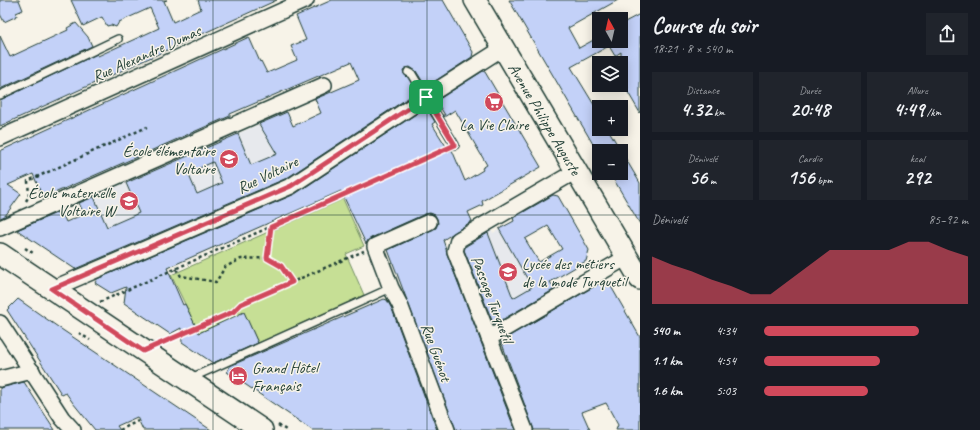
<!DOCTYPE html>
<html lang="fr">
<head>
<meta charset="utf-8">
<style>
	body { margin:0; font-family:Caveat,sans-serif; background:#20242c; color:#f1f3f6; height:100vh; display:flex; flex-direction:column; font-size:15px; white-space:nowrap }
	* { box-sizing:border-box; margin:0 }
	p { font-size:13px; color:#9ea1a6 }
	.icon { flex:none; width:22px; height:22px; fill:none; stroke:currentColor; stroke-width:2; stroke-linecap:round; stroke-linejoin:round }
	.map { position:relative; flex:1; overflow:hidden }
	.side { display:flex; flex-direction:column; background:#171b24; width:340px }
	.side>* { flex:none }
	.needle { width:26px; rotate:352deg }
	.controls { position:absolute; left:592px; top:12px; display:grid; gap:8px }
	.controls a { display:grid; place-items:center; width:36px; height:36px; border-radius:0px; background:#171b24; box-shadow:0 2px 10px #0003; font-size:20px }
	.pin { position:absolute; display:grid; place-items:center; width:34px; height:34px; color:#fff; margin:-17px; border-radius:8px; box-shadow:0 2px 6px #0006 }
	.round { display:grid; place-items:center; flex:none; width:42px; height:42px; border-radius:0px; background:#20242c }
	.summary { display:flex; align-items:center; justify-content:space-between; height:68px; padding:0 12px }
	h1 { font-size:22px; font-weight:800; line-height:30px }
	.figures { display:grid; grid-template-columns:repeat(3,1fr); gap:6px; height:68px; padding:4px 12px }
	.figures div { display:grid; align-content:center; border-radius:0px; background:#20242c; text-align:center }
	.figures b { font-size:20px; font-weight:800 }
	.figures small { font-size:11px; font-weight:400 }
	.figures p { font-size:11px }
	.chart { height:112px; padding:8px 12px }
	.chart p { display:flex; justify-content:space-between }
	.chart svg { width:100%; height:72px; margin-top:4px; fill:#d1495b; opacity:.7 }
	ul { padding:0 12px; list-style:none; font-size:13px }
	li { display:grid; grid-template-columns:64px 48px 1fr; align-items:center; height:30px }
	li i { height:10px; border-radius:5px; background:#d1495b }
	main { display:flex; flex:1; min-height:0 }
	.map>svg:first-child { display:block }
	.built { fill:#e7e9ed }
	.green { fill:#c6df95; stroke:#728e64 }
	.building { fill:#c3d1f8; stroke:#1f3d34; fill-rule:evenodd }
	.lines { fill:none; stroke-linecap:round; stroke-linejoin:round }
	.lane-casing { stroke:#1f3d34; stroke-width:10 }
	.street-casing { stroke:#1f3d34; stroke-width:18 }
	.secondary-casing { stroke:#1f3d34; stroke-width:24 }
	.path { stroke:#1f3d34; stroke-width:2.5; stroke-dasharray:3 3; stroke-linecap:butt }
	.lane { stroke:#f7f3e8; stroke-width:7 }
	.street { stroke:#f7f3e8; stroke-width:15 }
	.secondary { stroke:#f7f3e8; stroke-width:21 }
	.route-casing { stroke:#fff; stroke-width:8 }
	.route { stroke:#d1495b; stroke-width:5 }
	.grid { fill:none; stroke:#1f3d34; stroke-width:1; stroke-opacity:0.55 }
	.labels { text-anchor:middle; stroke-width:3; stroke-linejoin:round; paint-order:stroke }
	.street-label { font-size:16px; fill:#1f3d34; stroke:#f7f3e8 }
	.poi-label { font-size:16px; fill:#1f3d34; stroke:#f7f3e8; text-anchor:end }
</style>
</head>
<body>
<main>
<div class="map">
<svg width="640" height="430" viewBox="0 0 640 430">
	<rect width="100%" height="100%" fill="#f7f3e8"/>
	<filter id="ink" filterUnits="userSpaceOnUse"><feTurbulence type="fractalNoise" baseFrequency=".025" numOctaves="2"/><feDisplacementMap in="SourceGraphic" scale="8" xChannelSelector="R" yChannelSelector="G"/><feConvolveMatrix kernelMatrix="1 2 1 2 8 2 1 2 1" color-interpolation-filters="sRGB"/></filter>
	<g filter="url(#ink)">
		<g class="built">
			<path d="M287,112L293,126L267,137L280,158L104,235L89,199Z"/>
			<path d="M514,221L555,290L497,324L491,323L463,250L465,245L491,230L493,233Z"/>
		</g>
		<path class="green" d="M343,199L364,246L346,254L364,295L258,343L244,313L199,333L171,275Z"/>
		<g class="building">
			<path d="M0,0H19L23,10L16,13L17,16L4,22L0,14Z"/>
			<path d="M71,0H167L164,1L173,22L201,9L198,0H277L0,126V100L97,54L98,56L159,28L150,8L119,22L116,27L111,25L107,26L102,17L83,26Z"/>
			<path d="M332,0H443L473,52L472,57L426,87L416,71L410,67L406,68L403,70L404,74L408,78L417,92L287,178L75,269L17,230L61,211L66,222L84,214L79,203L94,197L107,227L139,213L126,183L238,134L251,165L277,154L259,124L287,112L293,126L321,113L315,99L359,80L351,62L230,114V116L43,198L33,174L8,185L21,194L5,216L0,218V151L249,37L260,62L261,61L267,73L297,60L291,46L306,40L296,16ZM213,162L222,183L197,194L188,173Z"/>
			<path d="M509,0H618L568,28L579,48L599,37V41H621V24L640,14V113L626,89L628,88L621,77V52L615,56L609,46L571,67L599,113V129H608L640,183V224L610,173H621V151H597Z"/>
			<path d="M76,23L88,37L92,46L0,89V36L10,57L68,30L67,28Z"/>
			<path d="M483,71L485,72L541,167L482,201L483,205L468,212L472,221L443,240L446,249L447,254L515,430H456L388,250L436,228L438,223L437,219L435,215L430,213L425,214L371,238L368,240L366,244L341,191L167,268L183,305L185,304L199,333L244,312L258,343L213,363L182,342L181,328L170,334L124,303L126,287L111,293L95,283L97,279L295,194L422,110L429,112L435,122L432,124L449,151L452,150L465,181L483,170L482,168L487,165L455,110L444,117L442,115H445L436,101Z"/>
			<path d="M553,195L558,196L589,250L586,261L550,282L555,289L495,324L493,323L464,250L466,246L488,233L513,298L532,287L499,229L514,221L513,218ZM548,226L562,249L539,262L525,239Z"/>
			<path d="M605,280L609,283L640,337V430H616L618,425L606,403L582,412L590,430H534L501,341Z"/>
			<path d="M18,299L58,327L211,430H143L137,417L117,426L120,430H95L73,403L66,393L62,395L7,310Z"/>
			<path d="M384,299L387,300L392,309L437,430H312L227,372L230,366Z"/>
			<path d="M24,382L42,410L55,430H0V388Z"/>
		</g>
		<g class="lines">
			<defs>
				<g id="lane">
					<path d="M408,72L412,74L455,145"/>
					<path d="M0,95L118,39"/>
					<path d="M191,378L391,288"/>
				</g>
				<g id="street">
					<path d="M0,138L306,0"/>
					<path d="M429,222L375,246L391,288L400,305L447,430"/>
					<path d="M0,228L324,85"/>
					<path d="M52,289L291,186L426,97L503,48"/>
					<path d="M0,323L62,418L73,430"/>
					<path d="M489,338L627,257"/>
					<path d="M0,379L32,371"/>
					<path d="M525,430L455,251L458,240L576,171"/>
				</g>
				<g id="secondary">
					<path id="s1" d="M475,0L640,279"/>
					<path d="M0,254L262,430"/>
				</g>
			</defs>
			<use href="#lane" class="lane-casing"/>
			<use href="#street" class="street-casing"/>
			<use href="#secondary" class="secondary-casing"/>
			<g class="path">
				<path d="M26,201L29,196L28,181L147,127"/>
				<path d="M271,227L267,258L281,266L292,282"/>
				<path d="M25,248L33,253"/>
				<path d="M176,269L181,276L216,282L225,267L241,259L267,258"/>
				<path d="M100,302L447,149"/>
				<path d="M79,333L90,340"/>
				<path d="M160,343L233,312L241,304L364,251"/>
				<path d="M278,425L286,430"/>
				<path d="M120,430L138,421"/>
			</g>
			<use href="#lane" class="lane"/>
			<use href="#street" class="street"/>
			<use href="#secondary" class="secondary"/>
		</g>
	</g>
	<g class="lines" filter="url(#ink)">
		<defs>
			<path id="route" d="M426,97L455,145L271,227L267,258L281,266L292,282L241,304L233,312L143,351L52,289L291,186Z"/>
		</defs>
		<use href="#route" class="route-casing"/>
		<use href="#route" class="route"/>
	</g>
	<path class="grid" d="M213,0V430M427,0V430M0,215H640"/>
	<defs>
		<symbol id="supermarket-disc" viewBox="-11 -11 22 22"><circle r="9.5" fill="#d1495b" stroke="#f7f3e8"/><path d="M-6-5.5h2.5l.6 2H6L4.5 2H-2.5L-4.4-4H-6ZM-1.5 3.2a1.3 1.3 0 1 0 .1 0ZM3 3.2a1.3 1.3 0 1 0 .1 0Z" fill="#fff"/></symbol>
		<symbol id="school-disc" viewBox="-11 -11 22 22"><circle r="9.5" fill="#d1495b" stroke="#f7f3e8"/><path d="M0-5L7-2L0 1L-7-2ZM-4 1L0 2.5L4 1V4Q0 6-4 4Z" fill="#fff"/></symbol>
		<symbol id="hotel-disc" viewBox="-11 -11 22 22"><circle r="9.5" fill="#d1495b" stroke="#f7f3e8"/><path d="M-6-4.5h1.5V1H6V5H4.5V3h-9V5H-6ZM-4 0a1.8 1.8 0 1 1 3.6 0ZM.5 0V-2.5h3Q6-2.5 6 0Z" fill="#fff"/></symbol>
	</defs>
	<g fill-rule="evenodd">
		<use href="#supermarket-disc" x="483" y="91" width="22" height="22"/>
		<use href="#school-disc" x="218" y="148" width="22" height="22"/>
		<use href="#school-disc" x="118" y="190" width="22" height="22"/>
		<use href="#school-disc" x="497" y="261" width="22" height="22"/>
		<use href="#hotel-disc" x="227" y="365" width="22" height="22"/>
	</g>
	<g class="labels">
		<g class="street-label">
			<text transform="translate(146 53) rotate(-24)" y="6">Rue Alexandre Dumas</text>
			<text dy="6" stroke="none"><textPath href="#s1" startOffset="138">Avenue Philippe Auguste</textPath></text>
			<text transform="translate(267 174) rotate(-26)" y="6">Rue Voltaire</text>
			<text transform="translate(493 299) rotate(69)" y="6">Passage Turquetil</text>
			<text transform="translate(437 352) rotate(70)" y="6">Rue Guénot</text>
		</g>
		<g class="poi-label">
			<text x="494" y="130" text-anchor="middle">La Vie Claire</text>
			<text x="215" y="156">École élémentaire<tspan x="215" dy="18">Voltaire</tspan></text>
			<text x="115" y="198">École maternelle<tspan x="115" dy="18">Voltaire W</tspan></text>
			<text x="522" y="269" text-anchor="start">Lycée des métiers<tspan x="522" dy="18">de la mode Turquetil</tspan></text>
			<text x="252" y="373" text-anchor="start">Grand Hôtel<tspan x="252" dy="18">Français</tspan></text>
		</g>
	</g>
</svg>
<div class="controls">
<a><svg class="needle" viewBox="-14 -14 28 28"><path d="M0-13l5 13h-10z" fill="#e53935"/><path d="M0 13l5-13h-10z" fill="#9ea1a6"/></svg></a>
<a><svg class="icon" aria-label="layers" viewBox="0 0 24 24"><path d="M12 4l9 5-9 5-9-5zM3 14l9 5 9-5"/></svg></a>
<a>+</a>
<a>−</a>
</div>
<div class="pin" style="left:426px;top:97px;background:#1e9e55"><svg class="icon" aria-label="arrive" viewBox="0 0 24 24"><path d="M6 21V4h12l-3 4 3 4H6"/></svg></div>
</div>
<section class="side">
<div class="summary"><div><h1>Course du soir</h1><p>18:21 · 8 × 540 m</p></div><a class="round"><svg class="icon" aria-label="share" viewBox="0 0 24 24"><path d="M12 15V3M7 8l5-5 5 5M5 13v7h14v-7"/></svg></a></div>
<div class="figures">
<div><p>Distance</p><b>4.32<small> km</small></b></div>
<div><p>Durée</p><b>20:48</b></div>
<div><p>Allure</p><b>4:49<small> /km</small></b></div>
</div>
<div class="figures">
<div><p>Dénivelé</p><b>56<small> m</small></b></div>
<div><p>Cardio</p><b>156<small> bpm</small></b></div>
<div><p>kcal</p><b>292</b></div>
</div>
<div class="chart"><p><span>Dénivelé</span>85–92 m</p>
<svg viewBox="0 0 160 44" preserveAspectRatio="none"><path d="M0 44V15L10 20L20 24L30 29L40 33L50 38L60 38L70 29L80 20L90 11L100 11L110 11L120 11L130 6L140 6L150 11L160 15V44z"/></svg>
</div>
<ul>
<li><b>540 m</b>4:34<i style="width:76%"></i></li>
<li><b>1.1 km</b>4:54<i style="width:57%"></i></li>
<li><b>1.6 km</b>5:03<i style="width:51%"></i></li>
</ul>
</section>
</main>
</body>
</html>
